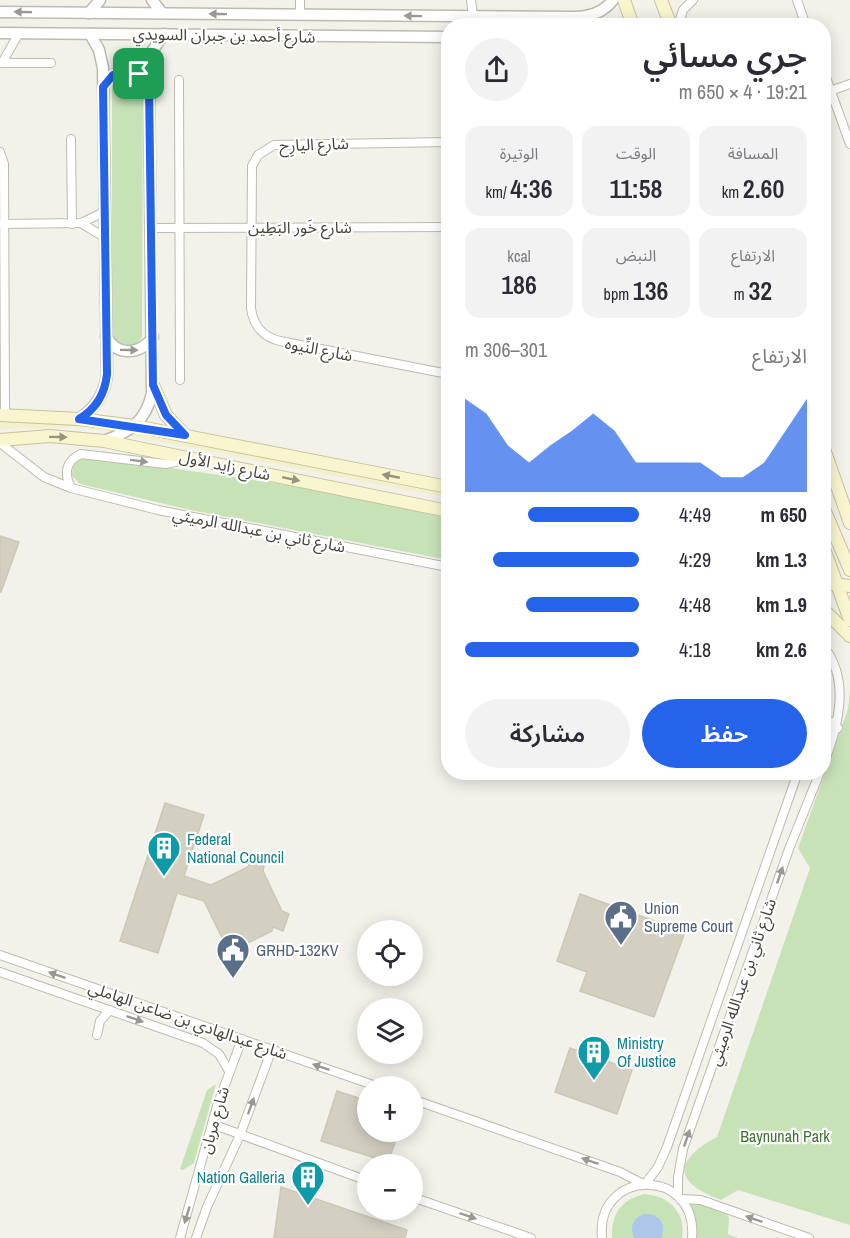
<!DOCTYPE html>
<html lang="ar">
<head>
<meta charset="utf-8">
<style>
	body { margin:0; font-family:"Archivo Narrow","Noto Sans Arabic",sans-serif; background:#f2f2f3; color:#2b2b33; direction:rtl; height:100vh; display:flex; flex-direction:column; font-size:22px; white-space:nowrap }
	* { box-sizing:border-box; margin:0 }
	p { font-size:20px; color:#7c7c81 }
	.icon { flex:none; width:33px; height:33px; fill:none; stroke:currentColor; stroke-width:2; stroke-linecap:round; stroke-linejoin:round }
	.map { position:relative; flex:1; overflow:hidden; direction:ltr }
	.drawer { position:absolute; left:441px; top:18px; width:390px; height:762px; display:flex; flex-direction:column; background:#fff; border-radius:24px; box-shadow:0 3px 15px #0003; direction:rtl }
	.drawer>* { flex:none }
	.buttons { position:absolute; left:357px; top:920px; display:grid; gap:12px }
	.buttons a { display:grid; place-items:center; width:66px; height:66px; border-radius:50%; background:#fff; box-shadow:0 3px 15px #0003; font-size:30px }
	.pin { position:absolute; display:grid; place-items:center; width:51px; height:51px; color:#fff; margin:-26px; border-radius:12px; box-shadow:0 3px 9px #0006 }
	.round { display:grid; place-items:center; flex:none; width:63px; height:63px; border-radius:32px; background:#f2f2f3 }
	.overview { display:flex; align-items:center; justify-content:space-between; height:102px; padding:0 24px }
	h1 { font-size:33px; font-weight:600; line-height:45px }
	.stats { display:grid; grid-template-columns:repeat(3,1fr); gap:9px; height:102px; padding:6px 24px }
	.stats div { display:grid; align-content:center; border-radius:15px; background:#f2f2f3; text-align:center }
	.stats b { font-size:26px; font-weight:600 }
	.stats small { font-size:16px; font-weight:400 }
	.stats p { font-size:16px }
	.chart { height:168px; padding:12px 24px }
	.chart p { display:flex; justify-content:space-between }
	.chart svg { width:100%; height:108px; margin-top:6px; fill:#2563eb; opacity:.7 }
	.button { display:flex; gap:12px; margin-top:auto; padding:12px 24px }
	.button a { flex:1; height:69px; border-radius:36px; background:#2563eb; color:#fff; font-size:24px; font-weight:600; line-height:69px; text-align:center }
	.button a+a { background:#f2f2f3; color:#2b2b33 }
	ul { padding:0 24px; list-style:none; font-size:20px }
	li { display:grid; grid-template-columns:96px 72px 1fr; align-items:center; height:45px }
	li i { height:15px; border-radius:8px; background:#2563eb }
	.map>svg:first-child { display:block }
	.green { fill:#c8e2b8 }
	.sand { fill:#f2f1cb }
	.water { fill:#aec6e8 }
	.building { fill:#d3cfc1; stroke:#cdc8b5; stroke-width:1.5 }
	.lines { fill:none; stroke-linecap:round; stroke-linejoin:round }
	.minor-casing { stroke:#bebbae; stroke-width:10 }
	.tertiary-casing { stroke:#bebbae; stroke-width:13 }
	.secondary-casing { stroke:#c7c39b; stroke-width:14 }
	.minor { stroke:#fff; stroke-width:8 }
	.tertiary { stroke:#fff; stroke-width:10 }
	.secondary { stroke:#f9f6cf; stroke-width:12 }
	.oneway { fill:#999892 }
	.oneway2 { fill:#97947c }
	.route-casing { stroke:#fff; stroke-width:12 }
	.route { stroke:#2563eb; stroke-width:8 }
	.labels { text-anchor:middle; stroke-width:4.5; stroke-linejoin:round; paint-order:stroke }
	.street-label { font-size:16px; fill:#464339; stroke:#fff }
	.culture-label { font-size:16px; fill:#0d838f; stroke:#fff; text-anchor:start }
	.service-label { font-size:16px; fill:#4e5e75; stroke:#fff; text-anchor:start }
	.park-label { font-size:16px; fill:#407233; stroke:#fff }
</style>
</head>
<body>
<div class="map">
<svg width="850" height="1238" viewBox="0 0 850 1238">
	<rect width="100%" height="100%" fill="#f3f2ea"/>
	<g class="green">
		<path d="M129,71L143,83L142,337L133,348L116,343L112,335V84L116,77Z"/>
		<path d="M85,456L324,490L448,516V560L186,509L80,484L72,476C72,465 75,461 85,456Z"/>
		<path d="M850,689V1225L738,1190L721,1200C674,1183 672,1161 717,1137L810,868L798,848L848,709Z"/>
		<path d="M216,1084L194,1163L183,1170L180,1169L207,1090Z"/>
		<path d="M644,1194C669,1196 686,1212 682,1238H612C611,1214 621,1200 644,1194Z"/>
		<path d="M690,1201L726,1213L729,1218L728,1234L738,1238H697V1228Z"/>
	</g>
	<path class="sand" d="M0,420L114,427L448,489V498L115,433L77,427L0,429Z"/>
	<path class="water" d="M644,1214C659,1213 667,1224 661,1238H634C629,1227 633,1218 644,1214Z"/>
	<g class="building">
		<path d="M0,536L19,542L1,592H0Z"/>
		<path d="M165,803L204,815L184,876L211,885L248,867L251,860L264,866L263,871L282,911L289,914L283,931L273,927L272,931L240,947L236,953L221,949L223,940L204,901L177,893L158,953L120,941Z"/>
		<path d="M580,894L685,932L654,1017L580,991L587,972L557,961Z"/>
		<path d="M570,1048L632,1070L617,1114L555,1092Z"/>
		<path d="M337,1091L368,1101V1131H399L388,1162L321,1141Z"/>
		<path d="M281,1187L407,1230L405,1238H274Z"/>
	</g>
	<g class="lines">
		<defs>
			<g id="minor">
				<path d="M300,0V15"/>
				<path d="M471,0L473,16"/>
				<path d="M797,0L806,26"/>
				<path d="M678,26L683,10L693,0"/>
				<path d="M0,63H51"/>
				<path d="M2,63L19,33"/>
				<path d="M824,72L850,144"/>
				<path d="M179,80L180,380"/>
				<path d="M830,91L850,84"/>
				<path d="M71,139L72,224"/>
				<path d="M448,142L274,145L258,155L252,166L251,308C253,325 263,337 280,341L448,374"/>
				<path d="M0,152L4,164L5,415"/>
				<path d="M81,223L104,237"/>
				<path d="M0,224L81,223L104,212"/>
				<path d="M151,228L448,227"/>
				<path d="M0,443L44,477L71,488L158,510L448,567"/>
				<path d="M71,488C64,474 65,461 81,454L165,464L190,459"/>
				<path d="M824,647C850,680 839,724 824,763"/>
				<path d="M824,683V692"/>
				<path d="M824,719L832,722L838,728"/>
				<path d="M0,955L376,1086"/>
				<path d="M0,972L203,1043L219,1054L229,1071"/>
				<path d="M97,1035L100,1021L110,1010"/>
				<path d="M412,1099L620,1172L643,1184"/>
				<path d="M212,1124L368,1181"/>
				<path d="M645,1184L658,1167L667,1147L798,772"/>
				<path d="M678,1196V1177L683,1149L789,849L820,772"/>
				<path d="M412,1197L531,1238"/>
				<path d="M680,1199L701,1200L809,1238"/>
				<path d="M180,1238L217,1106L242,1039"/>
				<path d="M196,1238L207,1207L240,1135L272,1049"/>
				<path d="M602,1238C595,1168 698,1166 692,1238"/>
			</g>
			<g id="tertiary">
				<path d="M152,0L162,13"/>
				<path d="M0,12L574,17C589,17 603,13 613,0"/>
				<path d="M89,13L100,0"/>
				<path d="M0,33L448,37"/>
				<path d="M103,87C113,67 138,66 149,85"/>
				<path d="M106,336C117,357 140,355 153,337"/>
				<path d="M79,419C96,408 105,394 107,374L103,68L99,50L90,34"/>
				<path d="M104,441C130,432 146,421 152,393L149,69L153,50L164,34"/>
			</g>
			<g id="secondary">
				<path d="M624,0L633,26"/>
				<path d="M661,0L671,26"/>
				<path d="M153,385L166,415L185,435"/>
				<path d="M0,415L79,419L135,426L448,487"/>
				<path d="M0,440L50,436L104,441L448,511"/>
				<path d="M824,449L850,523"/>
				<path d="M824,509L850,570"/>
				<path d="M824,549L850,620"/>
				<path d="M824,583L850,586"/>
				<path d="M824,610L850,636"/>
			</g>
		</defs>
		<use href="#minor" class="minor-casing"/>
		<use href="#tertiary" class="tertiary-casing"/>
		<use href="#secondary" class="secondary-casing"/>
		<use href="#minor" class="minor"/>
		<use href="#tertiary" class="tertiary"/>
		<use href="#secondary" class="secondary"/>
	</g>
	<defs><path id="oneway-solid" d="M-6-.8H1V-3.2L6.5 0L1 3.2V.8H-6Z" transform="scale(1.5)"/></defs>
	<g class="oneway">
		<use href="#oneway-solid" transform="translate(23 12) rotate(-179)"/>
		<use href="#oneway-solid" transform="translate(218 14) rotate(-179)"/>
		<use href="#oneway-solid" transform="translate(413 16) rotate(-179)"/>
		<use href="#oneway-solid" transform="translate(129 350) rotate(1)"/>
		<use href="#oneway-solid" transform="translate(139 461) rotate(7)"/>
		<use href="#oneway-solid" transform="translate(780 875) rotate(-71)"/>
		<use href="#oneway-solid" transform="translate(57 975) rotate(-161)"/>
		<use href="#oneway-solid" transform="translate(135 1019) rotate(19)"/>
		<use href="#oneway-solid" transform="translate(321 1067) rotate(-161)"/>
		<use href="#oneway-solid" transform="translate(251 1106) rotate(-70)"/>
		<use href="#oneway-solid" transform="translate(687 1138) rotate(-71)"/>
		<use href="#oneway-solid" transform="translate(590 1161) rotate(-161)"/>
		<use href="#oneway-solid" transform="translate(187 1215) rotate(107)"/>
		<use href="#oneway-solid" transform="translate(468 1216) rotate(19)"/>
		<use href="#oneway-solid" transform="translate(754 1219) rotate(-161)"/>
	</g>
	<g class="oneway2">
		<use href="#oneway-solid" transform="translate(58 437) rotate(1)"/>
		<use href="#oneway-solid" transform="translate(391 476) rotate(-169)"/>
		<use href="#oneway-solid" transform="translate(291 479) rotate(12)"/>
	</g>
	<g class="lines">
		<defs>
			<path id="route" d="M128,71L139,74L149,85L153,385L166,415L185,435L79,419C96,409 105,394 107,374L103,87L113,75Z"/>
		</defs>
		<use href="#route" class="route-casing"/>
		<use href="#route" class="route"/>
	</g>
	<defs>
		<symbol id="building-pin" viewBox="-11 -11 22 30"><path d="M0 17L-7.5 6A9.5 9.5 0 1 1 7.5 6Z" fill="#0f9aa8" stroke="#fff"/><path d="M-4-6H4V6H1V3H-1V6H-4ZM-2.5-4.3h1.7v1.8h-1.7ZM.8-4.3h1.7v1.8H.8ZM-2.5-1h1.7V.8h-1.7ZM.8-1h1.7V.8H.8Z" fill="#fff"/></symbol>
		<symbol id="civic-pin" viewBox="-11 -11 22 30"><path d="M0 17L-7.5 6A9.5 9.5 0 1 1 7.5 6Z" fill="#5c6f8a" stroke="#fff"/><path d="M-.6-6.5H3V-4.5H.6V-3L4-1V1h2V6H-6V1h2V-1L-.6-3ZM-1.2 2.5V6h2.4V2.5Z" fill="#fff"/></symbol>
	</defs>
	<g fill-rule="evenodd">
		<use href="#building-pin" x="145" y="829" width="38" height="52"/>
		<use href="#civic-pin" x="602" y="898" width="38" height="52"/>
		<use href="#civic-pin" x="214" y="931" width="38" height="52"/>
		<use href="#building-pin" x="575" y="1033" width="38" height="52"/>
		<use href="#building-pin" x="289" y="1158" width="38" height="52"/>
	</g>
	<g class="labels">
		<g class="street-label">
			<text transform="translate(224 35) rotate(1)" y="6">شارع أحمد بن جبران السويدي</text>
			<text transform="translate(314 144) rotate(-2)" y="6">شارع اليارِح</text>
			<text x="300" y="233">شارع خَور البَطِين</text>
			<text transform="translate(319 349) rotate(11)" y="6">شارع النِّيوه</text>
			<text transform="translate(225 465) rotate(12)" y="6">شارع زايد الأول</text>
			<text transform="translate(259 530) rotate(11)" y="6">شارع ثاني بن عبدالله الرميثي</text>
			<text transform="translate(742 982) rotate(-71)" y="6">شارع ثاني بن عبدالله الرميثي</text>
			<text transform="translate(188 1020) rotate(19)" y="6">شارع عبدالهادي بن ضاعن الهاملي</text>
			<text transform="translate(214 1120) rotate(-74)" y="6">شارع مربان</text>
		</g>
		<g class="culture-label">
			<text x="187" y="845">Federal<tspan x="187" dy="18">National Council</tspan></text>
			<text x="617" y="1049">Ministry<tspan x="617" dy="18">Of Justice</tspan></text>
			<text x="285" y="1183" text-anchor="end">Nation Galleria</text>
		</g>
		<g class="service-label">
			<text x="644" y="914">Union<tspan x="644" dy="18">Supreme Court</tspan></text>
			<text x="256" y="956">GRHD-132KV</text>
		</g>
		<g class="park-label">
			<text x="785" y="1142">Baynunah Park</text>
		</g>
	</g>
</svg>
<div class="buttons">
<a><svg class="icon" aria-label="locate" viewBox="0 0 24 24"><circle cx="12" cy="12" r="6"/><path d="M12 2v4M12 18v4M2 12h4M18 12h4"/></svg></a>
<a><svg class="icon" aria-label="layers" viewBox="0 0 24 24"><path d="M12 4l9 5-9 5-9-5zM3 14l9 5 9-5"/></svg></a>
<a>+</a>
<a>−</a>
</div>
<div class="pin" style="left:139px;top:74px;background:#1e9e55"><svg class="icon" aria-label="arrive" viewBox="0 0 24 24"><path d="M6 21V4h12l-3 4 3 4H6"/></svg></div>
<section class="drawer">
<div class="overview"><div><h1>جري مسائي</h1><p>19:21 · 4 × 650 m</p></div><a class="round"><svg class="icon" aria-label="share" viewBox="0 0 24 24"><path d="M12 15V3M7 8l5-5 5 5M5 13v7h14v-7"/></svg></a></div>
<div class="stats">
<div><p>المسافة</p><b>2.60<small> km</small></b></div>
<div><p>الوقت</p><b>11:58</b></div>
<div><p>الوتيرة</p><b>4:36<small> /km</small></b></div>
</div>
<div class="stats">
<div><p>الارتفاع</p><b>32<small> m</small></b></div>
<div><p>النبض</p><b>136<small> bpm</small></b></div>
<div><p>kcal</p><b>186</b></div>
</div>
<div class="chart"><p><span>الارتفاع</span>301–306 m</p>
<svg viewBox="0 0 160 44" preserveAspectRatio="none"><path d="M0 44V6L10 12L20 25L30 32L40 25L50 19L60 12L70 19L80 32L90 32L100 32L110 32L120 38L130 38L140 32L150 19L160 6V44z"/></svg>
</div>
<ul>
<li><b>650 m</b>4:49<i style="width:64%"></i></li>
<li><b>1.3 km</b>4:29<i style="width:84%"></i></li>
<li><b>1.9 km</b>4:48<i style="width:65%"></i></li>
<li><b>2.6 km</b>4:18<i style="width:100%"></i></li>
</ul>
<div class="button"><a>حفظ</a><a>مشاركة</a></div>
</section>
</div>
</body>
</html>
